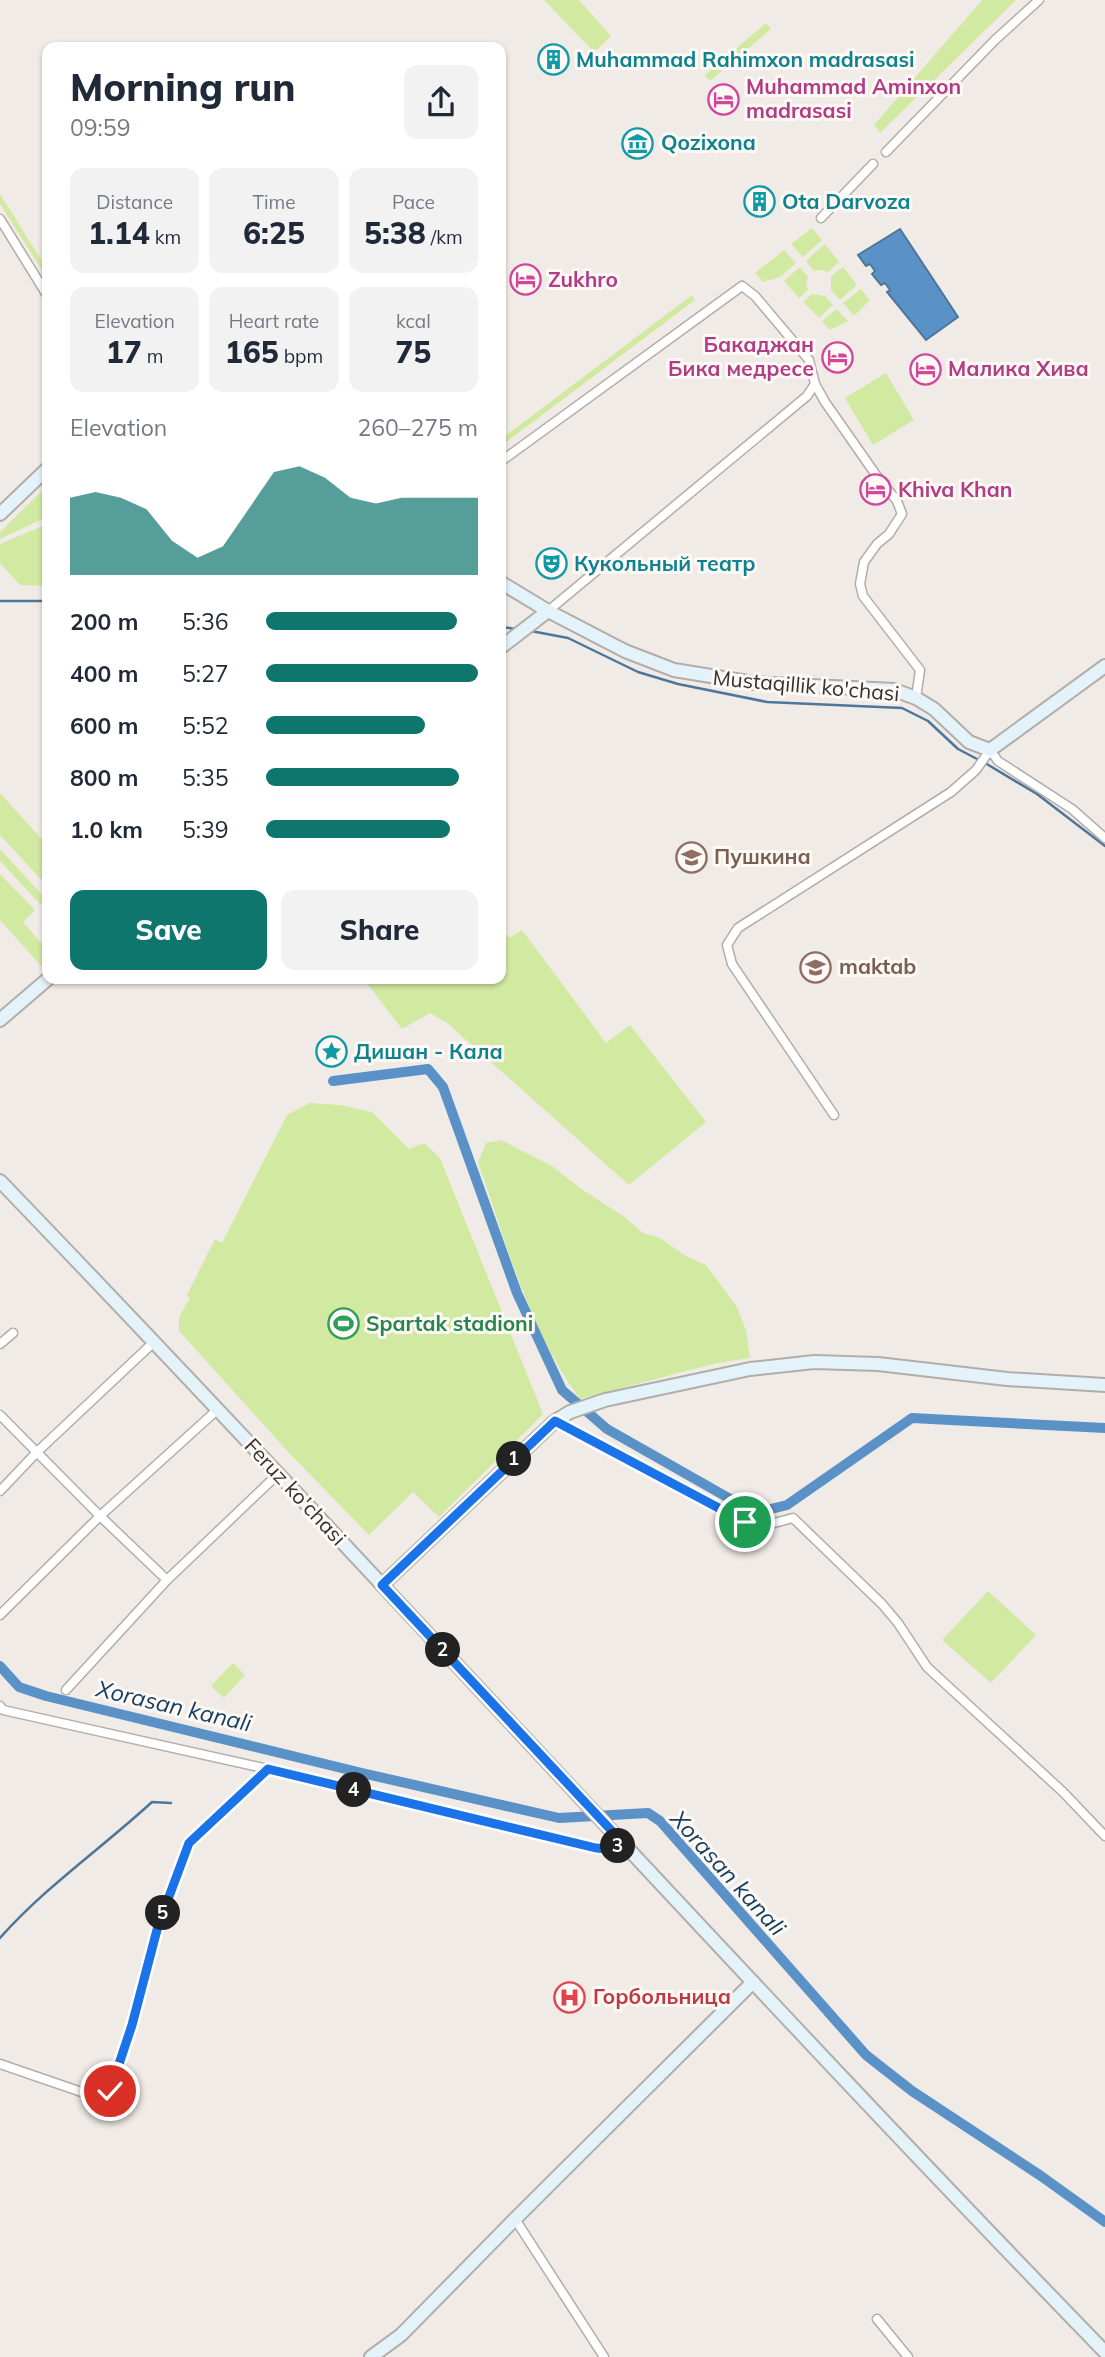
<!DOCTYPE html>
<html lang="en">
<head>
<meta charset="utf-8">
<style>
	body { margin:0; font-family:Mulish,sans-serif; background:#f2f2f3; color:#1f2937; height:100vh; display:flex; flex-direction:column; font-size:26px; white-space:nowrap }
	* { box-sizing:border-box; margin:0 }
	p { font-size:23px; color:#747a83 }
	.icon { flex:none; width:38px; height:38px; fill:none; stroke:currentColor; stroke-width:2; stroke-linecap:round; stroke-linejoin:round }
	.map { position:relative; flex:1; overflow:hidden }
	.panel { position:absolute; left:42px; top:42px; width:464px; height:942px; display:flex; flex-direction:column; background:#fff; border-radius:14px; box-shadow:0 2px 5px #0004 }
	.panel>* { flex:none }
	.pin { position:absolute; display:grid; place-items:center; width:60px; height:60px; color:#fff; margin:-30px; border:4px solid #fff; border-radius:50%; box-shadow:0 2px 7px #0007 }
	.km { position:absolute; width:35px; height:35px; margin:-18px; border-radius:50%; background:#222; color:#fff; font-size:19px; line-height:35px; text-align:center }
	.round { display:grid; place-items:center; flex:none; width:74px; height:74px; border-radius:14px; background:#f2f2f3 }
	.overview { display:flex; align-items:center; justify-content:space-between; height:119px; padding:0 28px }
	h1 { font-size:38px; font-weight:800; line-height:52px }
	.stats { display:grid; grid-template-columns:repeat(3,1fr); gap:10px; height:119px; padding:7px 28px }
	.stats div { display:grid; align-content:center; border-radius:14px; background:#f2f2f3; text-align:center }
	.stats b { font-size:30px; font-weight:800 }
	.stats small { font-size:19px; font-weight:400 }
	.stats p { font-size:19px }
	.chart { height:196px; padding:14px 28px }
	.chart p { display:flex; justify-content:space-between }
	.chart svg { width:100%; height:126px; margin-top:7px; fill:#0f766e; opacity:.7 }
	.cta { display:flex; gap:14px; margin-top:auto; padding:14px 28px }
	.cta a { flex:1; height:80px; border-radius:14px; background:#0f766e; color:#fff; font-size:28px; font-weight:800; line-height:80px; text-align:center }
	.cta a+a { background:#f2f2f3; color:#1f2937 }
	ul { padding:0 28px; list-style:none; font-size:23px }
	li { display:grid; grid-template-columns:112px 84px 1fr; align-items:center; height:52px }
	li i { height:18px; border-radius:9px; background:#0f766e }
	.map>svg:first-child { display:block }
	.green { fill:#d2e9a1 }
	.water { fill:#5a92c8; stroke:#4e759a; stroke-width:2 }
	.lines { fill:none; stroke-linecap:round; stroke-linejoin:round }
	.stream { stroke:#4e759a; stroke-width:2.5 }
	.canal { stroke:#5a92c8; stroke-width:10 }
	.minor-casing { stroke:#b3ada9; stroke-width:11 }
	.secondary-casing { stroke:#b3ada9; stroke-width:16 }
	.minor { stroke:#fff; stroke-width:8 }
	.secondary { stroke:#e4f2fa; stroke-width:12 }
	.route-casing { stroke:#fff; stroke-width:14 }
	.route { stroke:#1a73e8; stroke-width:9 }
	.labels { text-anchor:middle; stroke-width:6; stroke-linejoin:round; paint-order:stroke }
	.culture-label { font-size:21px; font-weight:bold; fill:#0d838f; stroke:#fef9f4; text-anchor:start }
	.hotel-label { font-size:21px; font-weight:bold; fill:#b23c85; stroke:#fef9f4; text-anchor:start }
	.street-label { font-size:21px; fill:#33302f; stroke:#fef9f4 }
	.education-label { font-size:21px; font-weight:bold; fill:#785e54; stroke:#fef9f4; text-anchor:start }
	.leisure-label { font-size:21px; font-weight:bold; fill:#27864d; stroke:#fef9f4; text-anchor:start }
	.health-label { font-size:21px; font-weight:bold; fill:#be3a42; stroke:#fef9f4; text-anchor:start }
	.water-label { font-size:23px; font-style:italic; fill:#143e62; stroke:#fef9f4 }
</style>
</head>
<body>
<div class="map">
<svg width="1105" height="2357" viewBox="0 0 1105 2357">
	<rect width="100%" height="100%" fill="#f1ebe7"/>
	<g class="green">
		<path d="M544,0H579L611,36L594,52Z"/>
		<path d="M982,0H1016L880,133L874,125Z"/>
		<path d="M766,23L771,29L710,81L705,75Z"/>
		<path d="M0,194L47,269V278L0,204Z"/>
		<path d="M812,228L822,240L803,257L791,244Z"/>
		<path d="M825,244L839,262L828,272L821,270L814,271L806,261Z"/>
		<path d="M784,250L796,263L780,277L763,282L755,273Z"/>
		<path d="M800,267L808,277L806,284L808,290L799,298L784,281Z"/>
		<path d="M843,267L857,285L840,300L831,290V276Z"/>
		<path d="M861,289L870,300L854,316L843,303Z"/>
		<path d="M812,294L825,296L833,305L819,318L803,302Z"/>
		<path d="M692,295L695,300L501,446V439Z"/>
		<path d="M837,309L848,321L830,330L822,321Z"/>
		<path d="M886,373L914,420L873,445L845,398Z"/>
		<path d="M47,486V517L0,539V532Z"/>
		<path d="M47,524V586L20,585L0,563V544Z"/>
		<path d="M0,793L47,845V886L0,835Z"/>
		<path d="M0,849L46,899L40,904L0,861Z"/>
		<path d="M0,874L35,910L23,922L47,950V965L43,968L0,920Z"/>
		<path d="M501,925L509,938L522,930L606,1043L630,1025L706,1122L629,1185L446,1022L430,1013L402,1029L363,978H500Z"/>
		<path d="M310,1103L340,1105L372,1112L409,1149L424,1143L440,1158L543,1414L439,1517L413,1492L369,1535L290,1454L179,1331V1317L190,1298L187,1295L215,1239L222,1243L287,1115Z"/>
		<path d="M501,1140L552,1166L580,1188L623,1216L643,1233L660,1238L686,1256L706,1265L737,1307L746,1330L750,1358L713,1364L580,1399C529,1330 506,1242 478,1162L486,1143Z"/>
		<path d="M988,1591L1036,1635L991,1683L942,1640Z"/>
		<path d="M233,1663L245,1675L224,1698L211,1686Z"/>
	</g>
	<path class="water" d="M900,229L958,317L926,340L887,292L890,290L885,283L881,285L872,274L875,271L870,264L866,266L858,255Z"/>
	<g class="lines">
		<g class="stream">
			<path d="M0,601H47"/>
			<path d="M500,627L518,629"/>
			<path d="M531,631L568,638L638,672L678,684L767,702L902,708L928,721L958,749L979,760"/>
			<path d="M985,763L1037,794L1105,846"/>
			<path d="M0,1938C45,1887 102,1848 152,1802L171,1803"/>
		</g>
		<g class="canal">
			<path d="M333,1081L428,1069L443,1087L517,1293L562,1390L607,1429L755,1513L787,1505L912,1418L1105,1428"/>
			<path d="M0,1666L19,1687L46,1696L362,1773L559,1818L648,1813L660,1821L866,2055L912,2091L1041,2176L1105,2222"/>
		</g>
		<defs>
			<g id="minor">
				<path d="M886,152L995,40L1039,0"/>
				<path d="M821,218L873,164"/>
				<path d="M0,219L47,295"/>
				<path d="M500,462L742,286L755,296L809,360L815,384L825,402L876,475L897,501L902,514L889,534L877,544L864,562L860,584L863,596L920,670L916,698"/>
				<path d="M548,611L807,396L815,384"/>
				<path d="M834,1115L732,964L727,945L738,928L951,792L976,770L990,750L998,761L1072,809L1105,838"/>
				<path d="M0,1344L13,1333"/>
				<path d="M0,1415L100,1516L167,1580"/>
				<path d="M555,1421L745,1522L770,1524L793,1518L882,1604L898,1623L927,1667L1063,1792L1105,1836"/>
				<path d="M0,1491L37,1452L154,1342"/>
				<path d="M0,1615L100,1516L217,1410"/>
				<path d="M66,1690L167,1580L278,1474"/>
				<path d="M0,1706L3,1710L268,1769L596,1848H608L624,1844"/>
				<path d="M0,2064L102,2099L110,2091L132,2025L158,1926L189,1843L268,1769"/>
				<path d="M515,2219L604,2357"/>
				<path d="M877,2319L908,2357"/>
			</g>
			<g id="secondary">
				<path d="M0,514L47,469"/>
				<path d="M500,582L548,611L625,651L674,670L754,683L894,690L916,698L934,709L969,742L990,750L1105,666"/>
				<path d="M500,648L548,611"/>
				<path d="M0,1020L49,978"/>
				<path d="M0,1181C372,1567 731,1967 1105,2352"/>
				<path d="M382,1585L555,1421L570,1412L605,1400L750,1369L814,1362L878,1364L1007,1379L1105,1385"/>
				<path d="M371,2357L401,2335L515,2219L753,1982"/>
			</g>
		</defs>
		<use href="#minor" class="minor-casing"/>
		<use href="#secondary" class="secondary-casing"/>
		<use href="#minor" class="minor"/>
		<use href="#secondary" class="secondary"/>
	</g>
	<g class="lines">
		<defs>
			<path id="route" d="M110,2091L132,2025L158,1926L189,1843L268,1769L596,1848L608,1849L624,1844L382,1585L555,1421L745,1522"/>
		</defs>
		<use href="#route" class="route-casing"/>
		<use href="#route" class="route"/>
	</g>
	<defs>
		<symbol id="building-ring" viewBox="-11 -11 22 22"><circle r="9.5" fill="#fef9f4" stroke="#0f9aa8" stroke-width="1.5"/><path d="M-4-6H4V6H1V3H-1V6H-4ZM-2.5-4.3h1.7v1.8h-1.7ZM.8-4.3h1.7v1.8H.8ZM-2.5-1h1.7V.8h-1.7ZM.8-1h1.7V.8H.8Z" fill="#0f9aa8"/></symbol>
		<symbol id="hotel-ring" viewBox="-11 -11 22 22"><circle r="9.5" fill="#fef9f4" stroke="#d1479c" stroke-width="1.5"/><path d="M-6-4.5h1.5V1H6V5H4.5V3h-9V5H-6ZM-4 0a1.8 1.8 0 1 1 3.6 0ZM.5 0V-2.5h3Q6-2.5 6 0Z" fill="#d1479c"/></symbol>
		<symbol id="museum-ring" viewBox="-11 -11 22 22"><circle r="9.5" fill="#fef9f4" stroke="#0f9aa8" stroke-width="1.5"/><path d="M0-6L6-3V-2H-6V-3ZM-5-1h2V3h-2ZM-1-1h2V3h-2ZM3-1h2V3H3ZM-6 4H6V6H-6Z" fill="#0f9aa8"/></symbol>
		<symbol id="theatre-ring" viewBox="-11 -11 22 22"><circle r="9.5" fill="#fef9f4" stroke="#0f9aa8" stroke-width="1.5"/><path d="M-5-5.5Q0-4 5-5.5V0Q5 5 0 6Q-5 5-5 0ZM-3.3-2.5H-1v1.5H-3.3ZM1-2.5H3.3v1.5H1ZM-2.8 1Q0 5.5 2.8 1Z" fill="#0f9aa8"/></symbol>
		<symbol id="school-ring" viewBox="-11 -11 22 22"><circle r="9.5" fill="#fef9f4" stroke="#8d6e63" stroke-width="1.5"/><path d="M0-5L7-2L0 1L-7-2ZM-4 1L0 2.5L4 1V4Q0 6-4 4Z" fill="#8d6e63"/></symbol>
		<symbol id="sight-ring" viewBox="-11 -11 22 22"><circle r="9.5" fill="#fef9f4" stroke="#0f9aa8" stroke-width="1.5"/><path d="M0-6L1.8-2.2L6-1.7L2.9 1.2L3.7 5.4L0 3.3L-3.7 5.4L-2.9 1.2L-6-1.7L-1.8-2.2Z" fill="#0f9aa8"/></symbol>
		<symbol id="stadium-ring" viewBox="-11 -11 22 22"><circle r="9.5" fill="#fef9f4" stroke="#2e9e5b" stroke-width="1.5"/><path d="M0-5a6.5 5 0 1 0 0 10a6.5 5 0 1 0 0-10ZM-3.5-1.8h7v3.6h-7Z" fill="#2e9e5b"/></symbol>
		<symbol id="hospital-ring" viewBox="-11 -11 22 22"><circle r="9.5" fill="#fef9f4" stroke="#e0444e" stroke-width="1.5"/><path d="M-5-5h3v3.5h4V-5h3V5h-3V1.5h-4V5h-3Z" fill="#e0444e"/></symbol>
	</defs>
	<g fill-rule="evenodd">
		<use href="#building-ring" x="536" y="42" width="35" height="35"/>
		<use href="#hotel-ring" x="706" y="82" width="35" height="35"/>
		<use href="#museum-ring" x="620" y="126" width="35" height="35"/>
		<use href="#building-ring" x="742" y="184" width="35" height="35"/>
		<use href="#hotel-ring" x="508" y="262" width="35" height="35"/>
		<use href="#hotel-ring" x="820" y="340" width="35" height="35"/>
		<use href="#hotel-ring" x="908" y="352" width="35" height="35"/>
		<use href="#hotel-ring" x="858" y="472" width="35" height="35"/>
		<use href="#theatre-ring" x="534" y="546" width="35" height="35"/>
		<use href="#school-ring" x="674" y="840" width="35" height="35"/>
		<use href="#school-ring" x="798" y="950" width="35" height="35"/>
		<use href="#sight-ring" x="314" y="1034" width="35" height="35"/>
		<use href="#stadium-ring" x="326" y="1306" width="35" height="35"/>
		<use href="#hospital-ring" x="552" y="1980" width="35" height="35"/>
	</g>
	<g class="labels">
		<g class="culture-label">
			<text x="576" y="67">Muhammad Rahimxon madrasasi</text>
			<text x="661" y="150">Qozixona</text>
			<text x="782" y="209">Ota Darvoza</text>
			<text x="574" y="571">Кукольный театр</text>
			<text x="354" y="1059">Дишан - Кала</text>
		</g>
		<g class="hotel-label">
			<text x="746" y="94">Muhammad Aminxon<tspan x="746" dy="24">madrasasi</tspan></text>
			<text x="548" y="287">Zukhro</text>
			<text x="814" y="352" text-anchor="end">Бакаджан<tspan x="814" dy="24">Бика медресе</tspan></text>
			<text x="948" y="376">Малика Хива</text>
			<text x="898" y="497">Khiva Khan</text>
		</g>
		<g class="street-label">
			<text transform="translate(806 686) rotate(5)" y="7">Mustaqillik ko'chasi</text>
			<text transform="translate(295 1492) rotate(47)" y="7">Feruz ko'chasi</text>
		</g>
		<g class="education-label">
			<text x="714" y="864">Пушкина</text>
			<text x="839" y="974">maktab</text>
		</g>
		<g class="leisure-label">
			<text x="366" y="1331">Spartak stadioni</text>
		</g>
		<g class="health-label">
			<text x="593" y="2004">Горбольница</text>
		</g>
		<g class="water-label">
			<text transform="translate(174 1706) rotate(13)" y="8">Xorasan kanali</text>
			<text transform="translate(728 1873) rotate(48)" y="8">Xorasan kanali</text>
		</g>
	</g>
</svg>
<div class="pin" style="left:745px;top:1522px;background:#1e9e55"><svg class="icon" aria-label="arrive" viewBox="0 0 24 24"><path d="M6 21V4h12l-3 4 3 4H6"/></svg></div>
<div class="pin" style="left:110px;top:2091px;background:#d93025"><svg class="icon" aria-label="check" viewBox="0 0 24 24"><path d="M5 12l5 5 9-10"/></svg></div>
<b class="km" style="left:514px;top:1459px">1</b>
<b class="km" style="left:443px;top:1650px">2</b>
<b class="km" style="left:618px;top:1846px">3</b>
<b class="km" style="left:354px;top:1790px">4</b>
<b class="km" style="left:163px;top:1913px">5</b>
<section class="panel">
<div class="overview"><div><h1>Morning run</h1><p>09:59</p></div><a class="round"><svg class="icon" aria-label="share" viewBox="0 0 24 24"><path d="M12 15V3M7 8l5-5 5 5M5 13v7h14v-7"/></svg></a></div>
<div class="stats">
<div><p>Distance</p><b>1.14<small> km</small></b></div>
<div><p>Time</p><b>6:25</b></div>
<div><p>Pace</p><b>5:38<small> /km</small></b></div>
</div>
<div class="stats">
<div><p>Elevation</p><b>17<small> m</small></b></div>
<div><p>Heart rate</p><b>165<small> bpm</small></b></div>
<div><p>kcal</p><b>75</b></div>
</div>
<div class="chart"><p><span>Elevation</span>260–275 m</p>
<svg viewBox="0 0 160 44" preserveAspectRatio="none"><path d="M0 44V17L10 15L20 17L30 21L40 32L50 38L60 34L70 21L80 8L90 6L100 10L110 17L120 19L130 17L140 17L150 17L160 17V44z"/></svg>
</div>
<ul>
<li><b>200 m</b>5:36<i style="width:90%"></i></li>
<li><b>400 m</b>5:27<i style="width:100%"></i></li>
<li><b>600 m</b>5:52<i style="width:75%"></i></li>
<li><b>800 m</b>5:35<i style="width:91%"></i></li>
<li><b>1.0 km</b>5:39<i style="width:87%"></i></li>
</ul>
<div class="cta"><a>Save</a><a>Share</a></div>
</section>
</div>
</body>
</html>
